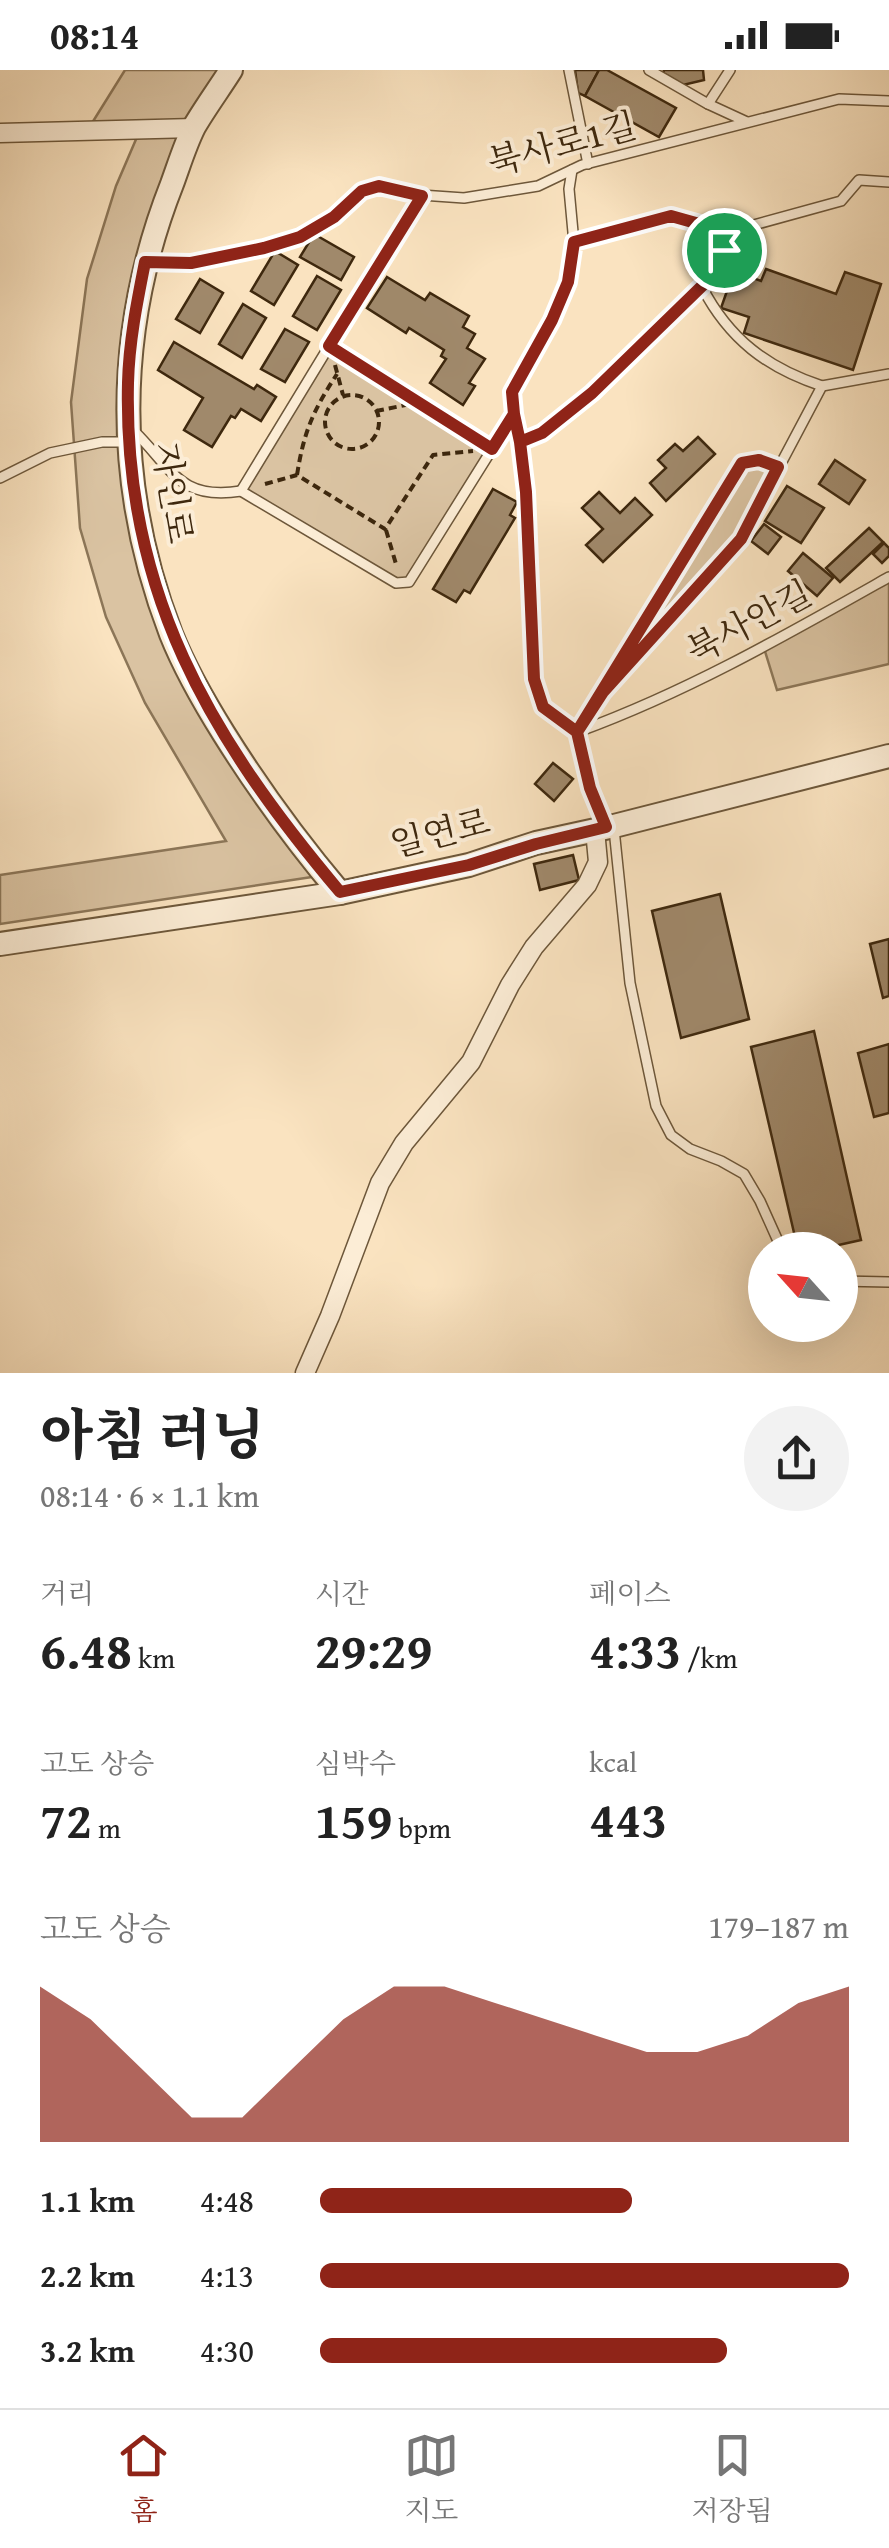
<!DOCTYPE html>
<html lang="ko">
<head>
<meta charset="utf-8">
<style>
	body { margin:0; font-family:"Gentium Book Plus","Noto Serif KR",serif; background:#f2f2f2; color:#222; height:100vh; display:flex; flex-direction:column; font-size:38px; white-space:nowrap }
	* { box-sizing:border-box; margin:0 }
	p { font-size:32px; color:#767676 }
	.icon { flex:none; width:55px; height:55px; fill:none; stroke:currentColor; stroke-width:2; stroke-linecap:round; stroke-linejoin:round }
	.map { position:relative; height:1303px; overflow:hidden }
	.details { display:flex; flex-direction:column; background:#fff; flex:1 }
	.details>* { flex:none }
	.needle { width:65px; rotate:297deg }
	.buttons { position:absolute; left:748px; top:1162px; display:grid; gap:20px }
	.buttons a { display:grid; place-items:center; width:110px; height:110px; border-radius:50%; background:#fff; box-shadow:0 10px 40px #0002; font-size:50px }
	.pin { position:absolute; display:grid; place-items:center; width:85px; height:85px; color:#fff; margin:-42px; border:5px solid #fff; border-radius:50%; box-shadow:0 2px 10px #0007 }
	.round { display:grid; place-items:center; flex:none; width:105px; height:105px; border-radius:52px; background:#f2f2f2 }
	.overview { display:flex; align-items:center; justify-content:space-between; height:170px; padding:0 40px }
	h1 { font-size:55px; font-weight:800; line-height:75px }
	.figures { display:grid; grid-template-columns:repeat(3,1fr); gap:15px; height:170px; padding:10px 40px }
	.figures div { display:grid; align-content:center }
	.figures b { font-size:50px; font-weight:800 }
	.figures small { font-size:28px; font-weight:400 }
	.figures p { font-size:28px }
	.chart { height:280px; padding:20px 40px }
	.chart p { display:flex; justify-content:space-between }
	.chart svg { width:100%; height:180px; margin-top:10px; fill:#8f2418; opacity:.7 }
	ul { padding:0 40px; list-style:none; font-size:32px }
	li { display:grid; grid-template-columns:160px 120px 1fr; align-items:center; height:75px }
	li i { height:25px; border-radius:12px; background:#8f2418 }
	.status { display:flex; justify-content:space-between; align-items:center; height:70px; padding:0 50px; background:#fff; direction:ltr }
	.status svg { height:28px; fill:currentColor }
	.dock { display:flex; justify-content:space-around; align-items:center; height:140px; border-top:2px solid #e0e0e0; background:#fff; font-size:28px; color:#767676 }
	.dock a { display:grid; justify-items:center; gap:5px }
	.dock .on { color:#8f2418 }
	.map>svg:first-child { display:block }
	.green { fill:#dac3a2; stroke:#8c7658; stroke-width:2.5 }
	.building { fill:#a0896b; stroke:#3e280e; stroke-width:2.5 }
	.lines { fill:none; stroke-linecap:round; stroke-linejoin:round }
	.service-casing { stroke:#6d573a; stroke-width:12 }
	.minor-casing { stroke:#6d573a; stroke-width:21 }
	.tertiary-casing { stroke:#6d573a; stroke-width:26 }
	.path { stroke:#3e280e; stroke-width:4; stroke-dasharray:8 5; stroke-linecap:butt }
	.service { stroke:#fcedd6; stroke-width:9 }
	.minor { stroke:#fcedd6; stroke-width:18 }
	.tertiary { stroke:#fcedd6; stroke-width:22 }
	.route-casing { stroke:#fff; stroke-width:20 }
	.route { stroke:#8f2418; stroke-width:12 }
	.labels { text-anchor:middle; stroke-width:8; stroke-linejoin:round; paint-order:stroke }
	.street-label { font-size:35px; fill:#3e280e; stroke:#fcedd6 }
</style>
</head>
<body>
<div class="status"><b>08:14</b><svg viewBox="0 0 49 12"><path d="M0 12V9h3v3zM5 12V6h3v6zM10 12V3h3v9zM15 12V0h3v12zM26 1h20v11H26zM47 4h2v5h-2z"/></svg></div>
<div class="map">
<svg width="889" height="1303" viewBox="0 0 889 1303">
	<rect width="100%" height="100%" fill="#fae3c0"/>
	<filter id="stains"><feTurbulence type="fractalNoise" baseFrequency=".002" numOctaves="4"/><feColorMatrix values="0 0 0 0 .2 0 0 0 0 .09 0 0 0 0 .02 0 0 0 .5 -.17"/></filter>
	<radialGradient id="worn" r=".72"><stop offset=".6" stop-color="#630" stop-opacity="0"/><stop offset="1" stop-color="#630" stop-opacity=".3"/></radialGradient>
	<g class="green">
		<path d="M125,0H230L166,128L128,354L172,565L325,805L0,854V805L226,771L145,633L106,547L80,458L71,332L87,209L116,116L140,60L87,61Z"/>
		<path d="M332,272L496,373L409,512L396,513L241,421Z"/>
		<path d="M759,389L778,397L741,469L603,622L742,393Z"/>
		<path d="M889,507V594L777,620L764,578Z"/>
	</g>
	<g class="building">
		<path d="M575,0H599L585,26L578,23Z"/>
		<path d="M599,0H607L676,38L659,67L585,26Z"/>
		<path d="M664,0H703L704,10L683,15L663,3Z"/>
		<path d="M314,164L354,187L341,210L300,187Z"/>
		<path d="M275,181L298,195L274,235L251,221Z"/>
		<path d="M766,199L836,224L845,202L881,214L853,300L744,263L749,247L721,238L734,201L761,211Z"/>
		<path d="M317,206L341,220L317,260L293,246Z"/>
		<path d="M387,207L425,230L430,223L469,246L463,257L475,264L467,278L485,289L469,313L475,316L463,335L430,313L446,289L441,286L444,280L409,258L406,263L367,238Z"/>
		<path d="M200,209L223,223L200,263L176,249Z"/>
		<path d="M243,234L266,248L242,288L219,274Z"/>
		<path d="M285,259L309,272L285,312L261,299Z"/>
		<path d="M174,272L254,319L257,315L276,327L261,351L241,339L235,348L231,346L212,377L184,360L203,328L158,300Z"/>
		<path d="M698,367L715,384L666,431L650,413L666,398L658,390L675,374L683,381Z"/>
		<path d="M835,390L865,410L849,434L819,414Z"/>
		<path d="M787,416L824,438L801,473L765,451Z"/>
		<path d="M493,419L517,432L510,445L515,448L470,523L464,520L456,532L433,519Z"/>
		<path d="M599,422L620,443L635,428L652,445L603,492L586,475L603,459L582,438Z"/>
		<path d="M764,454L781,467L768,484L751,471Z"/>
		<path d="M869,458L883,472L840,512L826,498Z"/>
		<path d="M884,473L889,478V486L882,493L873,484Z"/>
		<path d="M803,483L833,508L817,526L788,501Z"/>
		<path d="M553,693L573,709L554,731L535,714Z"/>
		<path d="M573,785L579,810L540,820L534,794Z"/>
		<path d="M720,824L749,949L681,968L652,841Z"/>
		<path d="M889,869V926L883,928L870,874Z"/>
		<path d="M814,961L861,1170L816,1180H798L751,977Z"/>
		<path d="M889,974V1043L874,1047L858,983Z"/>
	</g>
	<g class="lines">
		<defs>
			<g id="service">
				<path d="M569,0L588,94"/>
				<path d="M649,0L708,34L747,52"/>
				<path d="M708,34L730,0"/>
				<path d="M572,100L569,119L574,173L568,212L552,249L512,323L514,344L522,385L525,422L534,609L543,637L577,662"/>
				<path d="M421,125L241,421L396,513L409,512L514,344"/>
				<path d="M728,162L841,131L859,110L889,112"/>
				<path d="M574,173L671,146L728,162L725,180L702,217C729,269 767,298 822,316"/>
				<path d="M152,192H199L249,183L300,167L334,147L362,121L379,115L421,125L464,128L538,116L582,95L839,29L889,31"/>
				<path d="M134,361C172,398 179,431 241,421"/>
				<path d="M521,372L542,363L592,323L702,217"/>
				<path d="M0,408L50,383L102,372H128"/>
				<path d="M615,603L742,393L759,389L778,397"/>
				<path d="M580,661C689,621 788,564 889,507"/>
				<path d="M605,755L589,718L577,662L603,622L741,469L822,316L889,304"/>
				<path d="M614,759L630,913L656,1036L671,1065L690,1079L721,1091L744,1104L760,1131L782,1180"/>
				<path d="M840,1211L889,1212"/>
			</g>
			<g id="minor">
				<path d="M0,63L194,58"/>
				<path d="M305,1303L330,1246L380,1113L404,1073L471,992L510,915L534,877L587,815L598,792L595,760"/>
			</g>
			<g id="tertiary">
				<path d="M231,0C219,19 205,38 194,57C185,75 179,95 172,114C114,261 114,416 171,564C185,599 204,632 224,664C259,720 297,772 340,823"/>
				<path d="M0,874L340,823L469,795L536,773L614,756L889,686"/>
			</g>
		</defs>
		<use href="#service" class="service-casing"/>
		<use href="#minor" class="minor-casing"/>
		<use href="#tertiary" class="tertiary-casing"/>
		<g class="path">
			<path d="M340,283L480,371"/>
			<path d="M335,295L343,325"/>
			<circle cx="352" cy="352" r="27"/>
			<path d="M376,341L416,333"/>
			<path d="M297,405C304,361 313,341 337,304"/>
			<path d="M265,414L297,405L385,459L433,385L473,381"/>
			<path d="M386,460L396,494"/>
		</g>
		<use href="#service" class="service"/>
		<use href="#minor" class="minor"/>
		<use href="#tertiary" class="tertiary"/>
	</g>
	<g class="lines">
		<defs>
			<path id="route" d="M724,180L702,216L592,323L542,363L520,372L514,344L492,379L329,276L422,126L379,116L362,121L334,147L300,167L264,178L191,193L145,192C137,232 129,272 128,313C123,521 210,668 340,822L469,795L536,774L606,757L590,718L577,662L742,393L759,390L778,397L741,469L603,622L577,662L543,637L534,609L526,422L520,372L514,344L512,322L552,250L568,212L574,172L671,146L728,162L724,180"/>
		</defs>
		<use href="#route" class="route-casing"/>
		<use href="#route" class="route"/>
	</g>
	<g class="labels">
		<g class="street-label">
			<text transform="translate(562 74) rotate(-15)" y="12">북사로1길</text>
			<text transform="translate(173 423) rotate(81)" y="12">자인로</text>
			<text transform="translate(749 552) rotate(-28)" y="12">북사안길</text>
			<text transform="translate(440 763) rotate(-14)" y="12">일연로</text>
		</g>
	</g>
	<rect width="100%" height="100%" filter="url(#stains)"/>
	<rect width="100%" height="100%" fill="url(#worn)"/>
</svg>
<div class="buttons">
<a><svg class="needle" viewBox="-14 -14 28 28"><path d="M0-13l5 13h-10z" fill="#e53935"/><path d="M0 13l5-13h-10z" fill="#767676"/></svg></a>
</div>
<div class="pin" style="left:724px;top:180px;background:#1e9e55"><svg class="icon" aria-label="arrive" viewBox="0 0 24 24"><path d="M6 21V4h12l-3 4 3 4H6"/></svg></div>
</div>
<section class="details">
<div class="overview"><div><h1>아침 러닝</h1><p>08:14 · 6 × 1.1 km</p></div><a class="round"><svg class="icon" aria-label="share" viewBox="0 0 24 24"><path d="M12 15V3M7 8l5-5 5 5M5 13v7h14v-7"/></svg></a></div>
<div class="figures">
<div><p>거리</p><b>6.48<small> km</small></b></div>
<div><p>시간</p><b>29:29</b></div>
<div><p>페이스</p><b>4:33<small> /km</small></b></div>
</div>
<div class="figures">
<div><p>고도 상승</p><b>72<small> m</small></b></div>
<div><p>심박수</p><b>159<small> bpm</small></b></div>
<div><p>kcal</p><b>443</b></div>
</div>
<div class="chart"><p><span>고도 상승</span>179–187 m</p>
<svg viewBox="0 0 160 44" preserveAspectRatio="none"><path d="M0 44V6L10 14L20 26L30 38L40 38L50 26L60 14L70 6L80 6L90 10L100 14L110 18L120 22L130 22L140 18L150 10L160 6V44z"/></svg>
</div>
<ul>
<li><b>1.1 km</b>4:48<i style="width:59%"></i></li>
<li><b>2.2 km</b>4:13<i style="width:100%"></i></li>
<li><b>3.2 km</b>4:30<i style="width:77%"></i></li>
</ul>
</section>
<nav class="dock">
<a class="on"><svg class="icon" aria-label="home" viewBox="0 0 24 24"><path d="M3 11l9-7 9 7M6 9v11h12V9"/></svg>홈</a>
<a><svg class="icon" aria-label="map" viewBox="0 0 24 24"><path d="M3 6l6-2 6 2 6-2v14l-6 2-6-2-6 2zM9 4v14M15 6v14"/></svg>지도</a>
<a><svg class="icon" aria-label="saved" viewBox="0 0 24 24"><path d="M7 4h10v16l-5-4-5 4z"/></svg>저장됨</a>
</nav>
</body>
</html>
